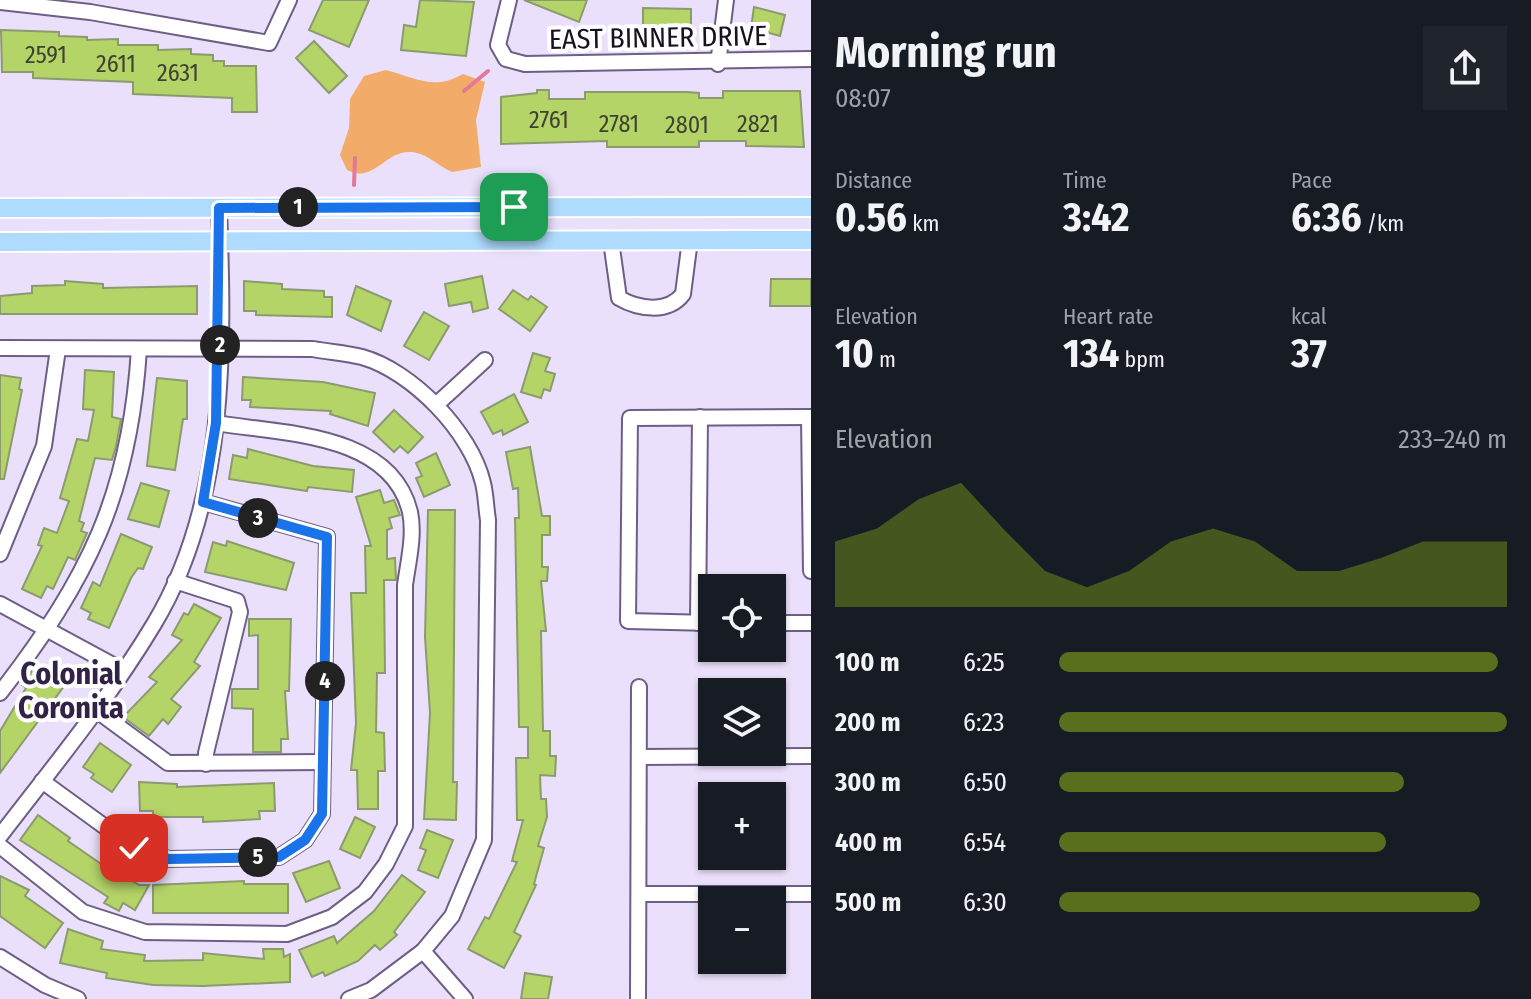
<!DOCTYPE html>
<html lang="en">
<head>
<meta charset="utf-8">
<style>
	body { margin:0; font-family:"Fira Sans Condensed",sans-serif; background:#20242c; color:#f1f3f6; height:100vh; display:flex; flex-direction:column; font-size:30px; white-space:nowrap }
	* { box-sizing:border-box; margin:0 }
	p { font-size:26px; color:#9ea1a6 }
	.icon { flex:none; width:44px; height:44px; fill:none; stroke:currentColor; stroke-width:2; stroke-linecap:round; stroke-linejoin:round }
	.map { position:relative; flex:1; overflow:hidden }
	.panel { display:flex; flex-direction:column; background:#171b24; width:720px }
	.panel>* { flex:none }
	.tools { position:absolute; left:698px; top:574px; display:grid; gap:16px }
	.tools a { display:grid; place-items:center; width:88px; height:88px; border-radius:0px; background:#171b24; box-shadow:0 2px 6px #0004; font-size:40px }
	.pin { position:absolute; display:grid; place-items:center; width:68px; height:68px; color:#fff; margin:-34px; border-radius:16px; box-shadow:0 4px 12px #0006 }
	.km { position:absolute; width:40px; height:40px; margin:-20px; border-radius:50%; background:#222; color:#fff; font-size:22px; line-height:40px; text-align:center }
	.round { display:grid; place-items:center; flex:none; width:84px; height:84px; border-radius:0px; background:#20242c }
	.summary { display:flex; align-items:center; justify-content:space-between; height:136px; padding:0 24px }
	h1 { font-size:44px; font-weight:700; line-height:60px }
	.figures { display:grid; grid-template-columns:repeat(3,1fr); gap:12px; height:136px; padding:8px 24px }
	.figures div { display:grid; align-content:center }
	.figures b { font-size:40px; font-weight:700 }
	.figures small { font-size:22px; font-weight:400 }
	.figures p { font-size:22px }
	.chart { height:224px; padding:16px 24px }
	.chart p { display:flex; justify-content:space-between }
	.chart svg { width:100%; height:144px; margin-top:8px; fill:#5a6f1e; opacity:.7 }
	ul { padding:0 24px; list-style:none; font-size:26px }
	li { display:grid; grid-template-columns:128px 96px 1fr; align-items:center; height:60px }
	li i { height:20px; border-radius:10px; background:#5a6f1e }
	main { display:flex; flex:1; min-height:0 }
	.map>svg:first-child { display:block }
	.green { fill:#f2ab69 }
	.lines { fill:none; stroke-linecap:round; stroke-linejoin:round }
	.stream { stroke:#e57797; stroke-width:4 }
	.building { fill:#b5d468; stroke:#8c9b6f; stroke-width:2 }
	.minor-casing { stroke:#6e5e86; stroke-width:18 }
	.major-casing { stroke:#fff; stroke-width:22 }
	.minor { stroke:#fff; stroke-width:14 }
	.major { stroke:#afdcfe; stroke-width:18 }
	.route-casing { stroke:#fff; stroke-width:16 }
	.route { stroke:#1a73e8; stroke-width:10 }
	.labels { text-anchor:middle; stroke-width:8; stroke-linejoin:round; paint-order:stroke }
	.number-label { font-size:24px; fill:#3e4232 }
	.street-label { font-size:28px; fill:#171120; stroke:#fff }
	.neighbourhood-label { font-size:30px; font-weight:bold; fill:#322346; stroke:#fff }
</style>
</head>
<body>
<main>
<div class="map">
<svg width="811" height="999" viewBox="0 0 811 999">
	<rect width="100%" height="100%" fill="#eae0fb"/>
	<path class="green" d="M386,70C416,78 434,91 463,74L485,82L476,120L481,167L452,172C438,166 427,153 411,152C385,150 374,184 347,170L340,155L349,128L350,99L364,76Z"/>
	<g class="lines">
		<g class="stream">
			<path d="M464,91L488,71"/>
			<path d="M354,185L355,158"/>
		</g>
	</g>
	<g class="building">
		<path d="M323,0H369L349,47L309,30Z"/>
		<path d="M420,0L474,2L466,56L401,50L404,25L416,27Z"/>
		<path d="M524,0H587L579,22Z"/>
		<path d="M754,7L785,15L780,36L751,28Z"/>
		<path d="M643,8L691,9V34H643Z"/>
		<path d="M1,30L59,32V36L87,37V40L118,39V45H158V50L191,49V54L213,55V61H224V66H256L257,112H232V98L133,94V82L33,78V72H2Z"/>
		<path d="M314,41L347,76L329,93L296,58Z"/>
		<path d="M537,90H549V99H585V92H687L699,93V98H723V91H800L804,147L746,146V141H699V147H607V141L501,144V97L537,93Z"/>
		<path d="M482,276L488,308L473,312L471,302L449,306L445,284Z"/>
		<path d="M771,279H811V306H770Z"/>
		<path d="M65,281L103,284V288L197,286V314H0V296L32,293V286L65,285Z"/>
		<path d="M244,281L282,284V289L324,291V297H332V317L256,315V311H244Z"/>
		<path d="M356,286L391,301L381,331L347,315Z"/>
		<path d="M513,290L528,300L531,296L547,307L530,331L499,309Z"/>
		<path d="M424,312L449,326L429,360L404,346Z"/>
		<path d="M533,353L550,358L545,371L555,374L550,391L544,389L541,398L521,392Z"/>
		<path d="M85,370L114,372L112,417L121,419L116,446L112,460L95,458L79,521L84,523L81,531L87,533L75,560L68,557L53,589L47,586L41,598L22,589L42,546L38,545L44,528L57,533L69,501L60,498L77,439L88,441L94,410L83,409Z"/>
		<path d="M0,375L21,378L19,389L22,390L4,479H0Z"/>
		<path d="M243,377L323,382L375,393L368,426L330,414L331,411L250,407L251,400H242Z"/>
		<path d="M157,378L187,381V419H183L175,470L147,466Z"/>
		<path d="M514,394L528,422L503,435L502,430L493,434L481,412Z"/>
		<path d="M394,410L423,437L408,453L400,446L394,452L373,432Z"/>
		<path d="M530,447L542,516H550V535H542V567H548L547,581H541L546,631H541L543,731H550V756H556L555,776L540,775L541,799H546L547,817L538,846L544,848L534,884L536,885L514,932L521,936L504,968L468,949L485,917L489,919L517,862L512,861L523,820H517L516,758H528V727H519L515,518H519L518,488L513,489L506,452Z"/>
		<path d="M248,449L313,466L354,470L352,492L308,487L307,491L229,479L233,455L247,458Z"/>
		<path d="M436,453L450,485L424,497L416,478L422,476L416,463Z"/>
		<path d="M141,483L169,491L159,527L128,519Z"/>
		<path d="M380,490L384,503L394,500L400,515L389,518L392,528L387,530V559L395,558L396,580H384L385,673H377L376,732L384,733L385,771H378V809H358L357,770H351L356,723L351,593H366L365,546H371L356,497Z"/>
		<path d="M428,510H455L453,782H457L456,820L424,819L430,713L425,637Z"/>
		<path d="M121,534L152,547L143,569L138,568L131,578L109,628L88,619L91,613L81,608L93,582L100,586Z"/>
		<path d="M227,541L294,563L286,590L205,572L213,542L226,546Z"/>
		<path d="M194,604L221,618L194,662L200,666L171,699L181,707L168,724L163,719L149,736L123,717L157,682L149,677L182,640L172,635L184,613L188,615Z"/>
		<path d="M249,619H291L289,691H285L288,739H281V752H253V709L232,708V689H258V635L249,636Z"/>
		<path d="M55,662L73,674L0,773V731L26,688L22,685L36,665L47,673Z"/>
		<path d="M100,743L131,765L112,792L91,778L94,774L83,767Z"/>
		<path d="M139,782L177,784V787L274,783L275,811H259L260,819L226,821L203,822V817H153V811H140Z"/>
		<path d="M38,815L70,838L68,841L104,866L139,885H149L135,910L123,903L119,911L104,903L108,897L20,840Z"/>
		<path d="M355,817L375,827L360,858L340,849Z"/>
		<path d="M427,830L453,840L438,878L418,870L426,850L420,848Z"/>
		<path d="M329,861L340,888L306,902L293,873Z"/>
		<path d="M402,875L425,892L394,932L397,935L380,950L375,945L358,961L325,976L323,972L312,977L299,950L334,936L337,943L374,911Z"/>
		<path d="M0,876L29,890L25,896L63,923L45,948L0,916Z"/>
		<path d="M244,881V884H288V913H153V885Z"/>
		<path d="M68,929L103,941L101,949L145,955L144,961L203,960V953L264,959L263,949H283L284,957L290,954V982L203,986L153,985L106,978L107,973L60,963Z"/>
		<path d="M525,973L552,977L548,999H521Z"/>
	</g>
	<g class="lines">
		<defs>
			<g id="minor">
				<path d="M509,0L498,45L506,59L525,64L811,59"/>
				<path d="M0,2L90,12L269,43L289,0"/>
				<path d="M718,64L726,0"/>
				<path d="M611,241L619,298C638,309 668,314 683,294L690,240"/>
				<path d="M0,348L313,349C329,352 346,353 362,357C412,371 471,432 483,483C486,495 486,508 488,520L484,840L452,916L423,951L371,990L349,999"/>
				<path d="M437,404L485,360"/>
				<path d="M809,417L811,571"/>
				<path d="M0,554L44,446L58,349"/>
				<path d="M175,581L237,601L240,612L206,753V764"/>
				<path d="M0,604L122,670"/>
				<path d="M698,623L700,417"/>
				<path d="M712,623L628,621L630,418L811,417"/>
				<path d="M772,623H811"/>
				<path d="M0,693C88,579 130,495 139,349"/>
				<path d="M96,710L168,763L323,762"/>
				<path d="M640,757L811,756"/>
				<path d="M42,781L134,848L169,859L279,857L305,840L322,814L327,537L203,502"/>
				<path d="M0,836C53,767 109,699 154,624C228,501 224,346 219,208"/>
				<path d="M0,846L83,912L145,932L287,934L332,917L365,892L386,864L405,826V585C408,563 415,535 410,512C391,432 281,434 216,423"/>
				<path d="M640,894H811"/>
				<path d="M423,951L465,999"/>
				<path d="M0,957L45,985L78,999"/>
				<path d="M638,999L639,687"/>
			</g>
			<g id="major">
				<path d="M0,208L811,207"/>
				<path d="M0,242L811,240"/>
			</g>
		</defs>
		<use href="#minor" class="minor-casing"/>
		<use href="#major" class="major-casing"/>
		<use href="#minor" class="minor"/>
		<use href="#major" class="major"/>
	</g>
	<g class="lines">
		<defs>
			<path id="route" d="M134,848L169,859L279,857L305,840L322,814L327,537L203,502L216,423L219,208L514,207"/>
		</defs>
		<use href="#route" class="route-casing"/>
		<use href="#route" class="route"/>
	</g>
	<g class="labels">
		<g class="number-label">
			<text x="46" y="63">2591</text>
			<text x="116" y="72">2611</text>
			<text x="178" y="81">2631</text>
			<text x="549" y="128">2761</text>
			<text x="619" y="132">2781</text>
			<text x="758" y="132">2821</text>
			<text x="687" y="133">2801</text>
		</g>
		<g class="street-label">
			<text transform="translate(658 37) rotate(-1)" y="10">EAST BINNER DRIVE</text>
		</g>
		<g class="neighbourhood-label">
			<text x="71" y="684">Colonial<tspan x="71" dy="34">Coronita</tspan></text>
		</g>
	</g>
</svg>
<div class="tools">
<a><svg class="icon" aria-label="locate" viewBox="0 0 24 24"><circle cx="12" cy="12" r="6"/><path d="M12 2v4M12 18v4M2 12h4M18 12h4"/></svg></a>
<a><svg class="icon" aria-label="layers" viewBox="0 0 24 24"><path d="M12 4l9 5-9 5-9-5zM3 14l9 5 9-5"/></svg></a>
<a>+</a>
<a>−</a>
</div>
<div class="pin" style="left:514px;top:207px;background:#1e9e55"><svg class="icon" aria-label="arrive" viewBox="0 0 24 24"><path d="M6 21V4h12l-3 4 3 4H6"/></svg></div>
<div class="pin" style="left:134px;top:848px;background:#d93025"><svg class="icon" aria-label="check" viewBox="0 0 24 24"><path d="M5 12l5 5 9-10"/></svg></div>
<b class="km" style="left:298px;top:207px">1</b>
<b class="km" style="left:220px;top:345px">2</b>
<b class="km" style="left:258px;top:518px">3</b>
<b class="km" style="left:325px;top:681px">4</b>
<b class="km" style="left:258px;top:857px">5</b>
</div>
<section class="panel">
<div class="summary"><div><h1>Morning run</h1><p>08:07</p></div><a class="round"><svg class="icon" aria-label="share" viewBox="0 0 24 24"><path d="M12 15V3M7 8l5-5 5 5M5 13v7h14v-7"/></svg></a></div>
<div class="figures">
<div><p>Distance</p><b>0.56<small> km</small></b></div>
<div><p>Time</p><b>3:42</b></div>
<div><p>Pace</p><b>6:36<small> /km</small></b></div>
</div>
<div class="figures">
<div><p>Elevation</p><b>10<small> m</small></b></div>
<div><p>Heart rate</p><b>134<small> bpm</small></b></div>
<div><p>kcal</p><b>37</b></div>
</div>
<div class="chart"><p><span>Elevation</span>233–240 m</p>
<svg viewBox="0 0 160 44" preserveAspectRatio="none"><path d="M0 44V24L10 20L20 11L30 6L40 20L50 33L60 38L70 33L80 24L90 20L100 24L110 33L120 33L130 29L140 24L150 24L160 24V44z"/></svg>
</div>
<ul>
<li><b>100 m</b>6:25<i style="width:98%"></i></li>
<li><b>200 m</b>6:23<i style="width:100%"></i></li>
<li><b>300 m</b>6:50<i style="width:77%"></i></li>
<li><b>400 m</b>6:54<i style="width:73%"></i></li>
<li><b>500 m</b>6:30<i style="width:94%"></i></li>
</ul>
</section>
</main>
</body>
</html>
